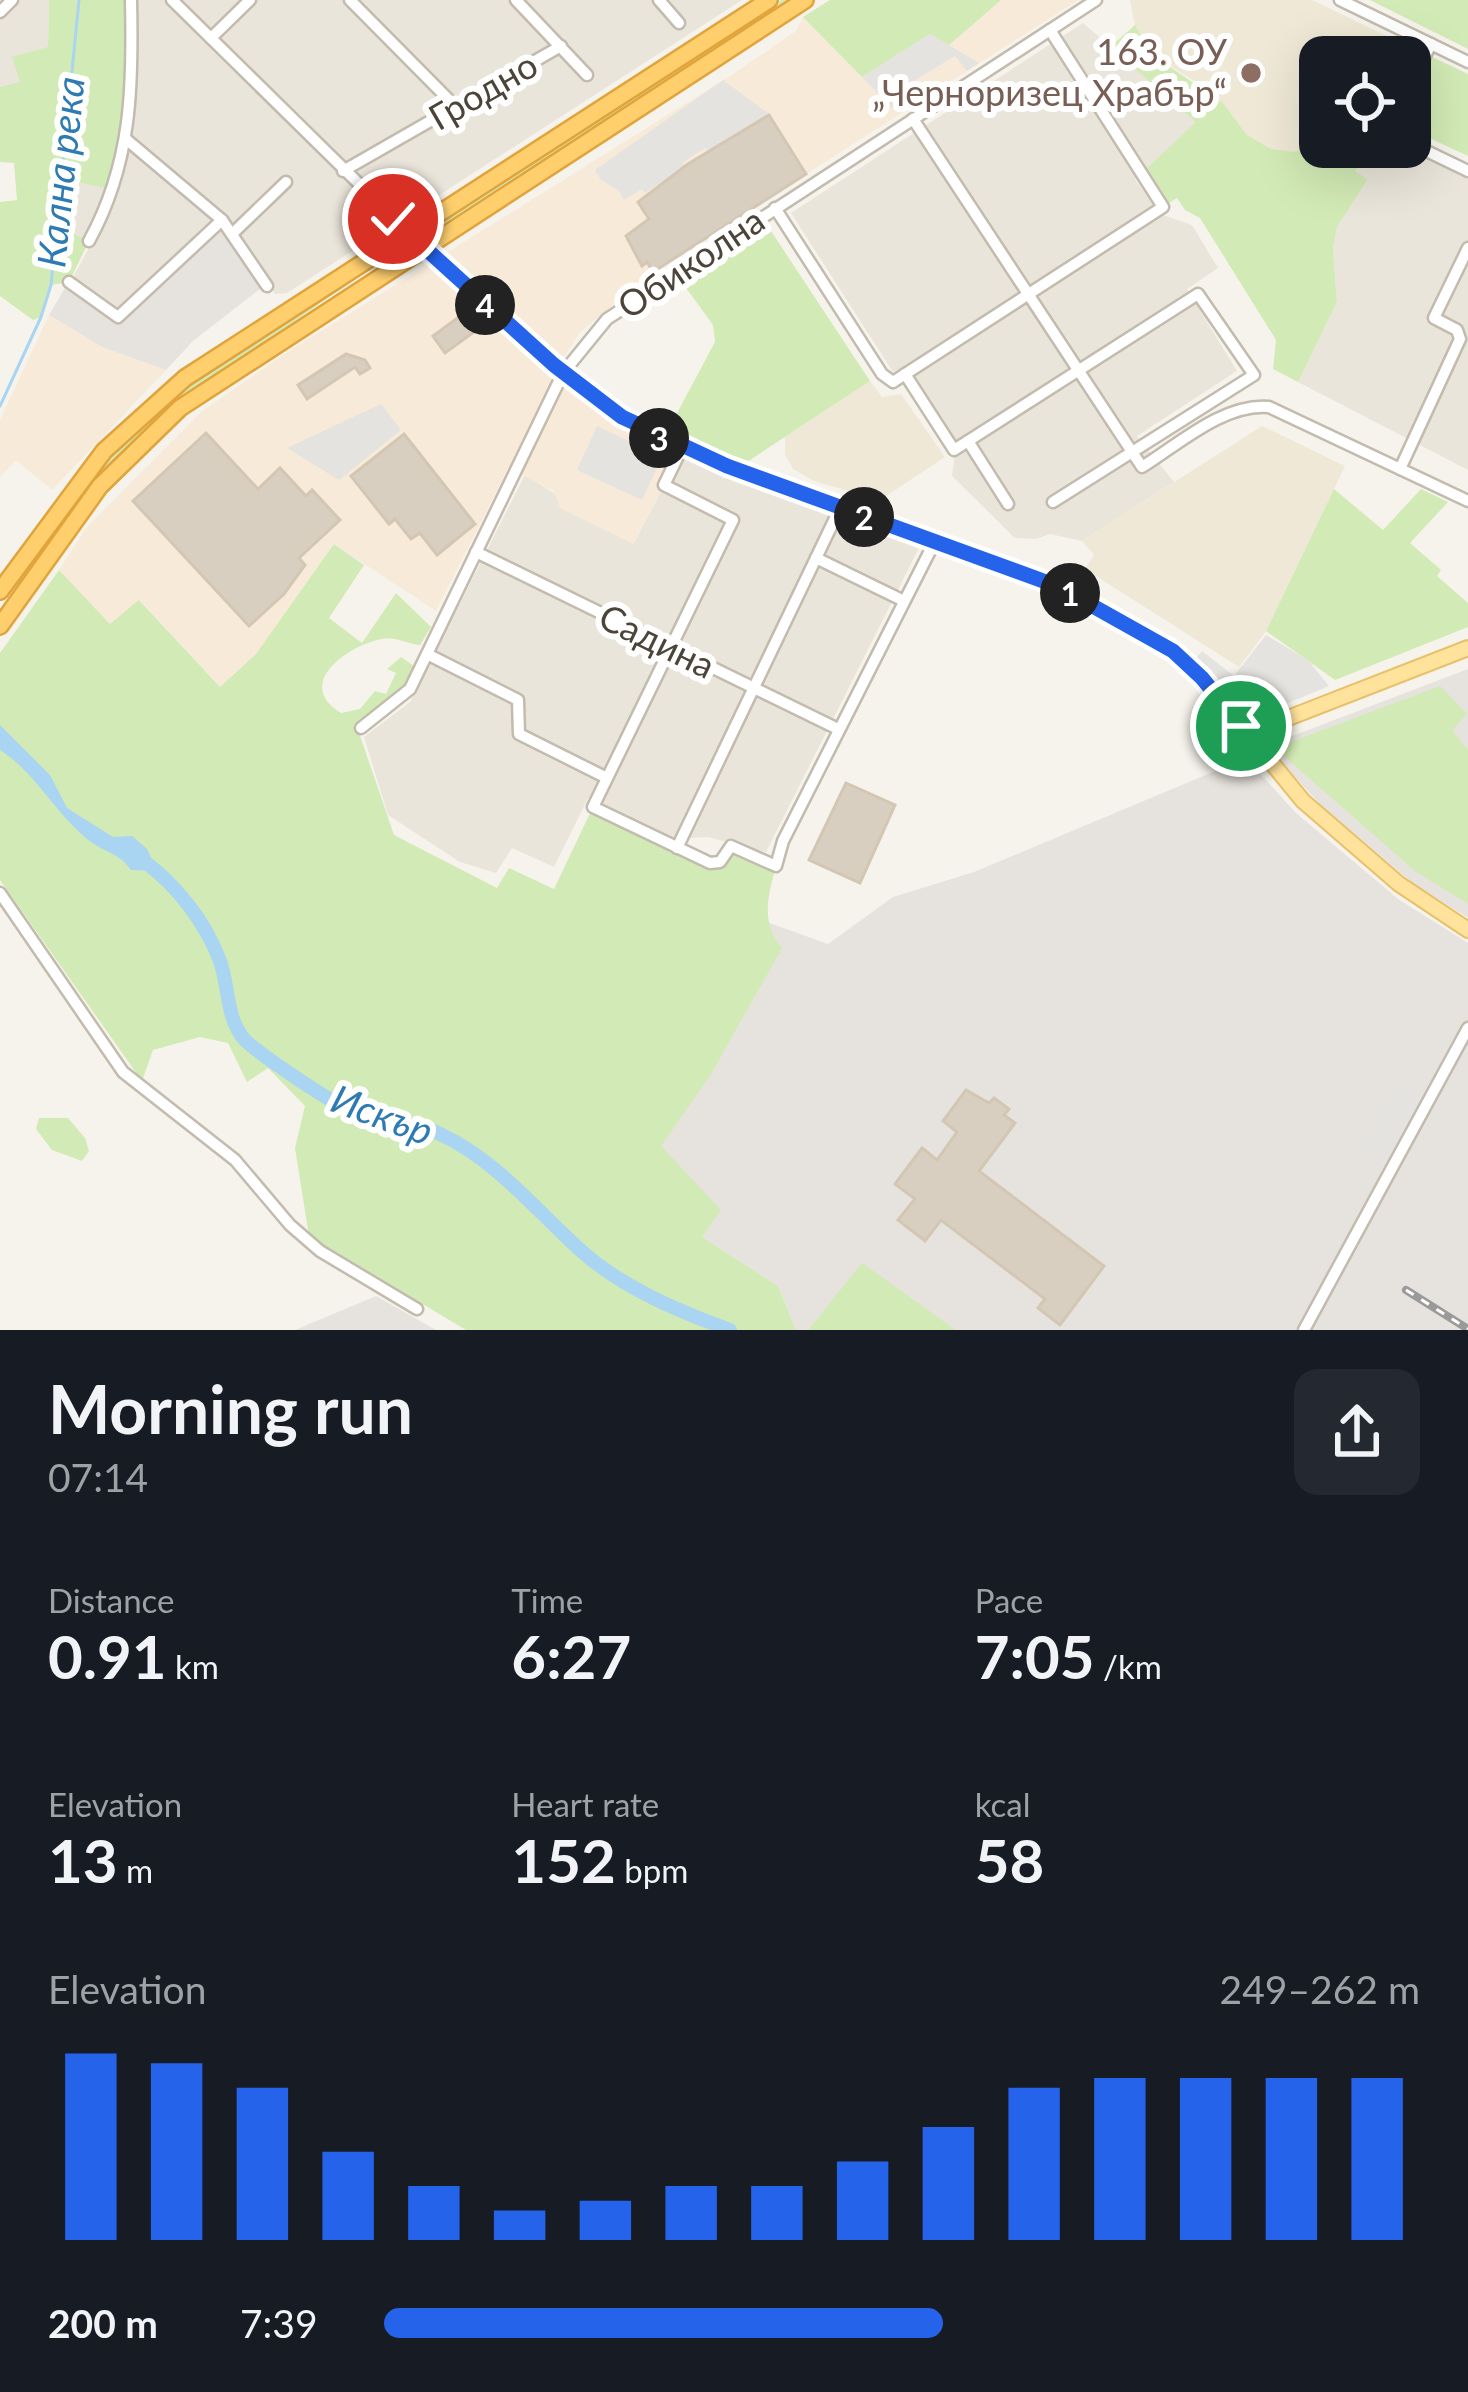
<!DOCTYPE html>
<html lang="en">
<head>
<meta charset="utf-8">
<style>
	body { margin:0; font-family:Lato,sans-serif; background:#242831; color:#f1f3f6; height:100vh; display:flex; flex-direction:column; font-size:45px; white-space:nowrap }
	* { box-sizing:border-box; margin:0 }
	p { font-size:39px; color:#9ea1a6 }
	.icon { flex:none; width:66px; height:66px; fill:none; stroke:currentColor; stroke-width:2; stroke-linecap:round; stroke-linejoin:round }
	.map { position:relative; height:1330px; overflow:hidden }
	.side { display:flex; flex-direction:column; background:#171b24; flex:1 }
	.side>* { flex:none }
	.buttons { position:absolute; left:1299px; top:36px; display:grid; gap:24px }
	.buttons a { display:grid; place-items:center; width:132px; height:132px; border-radius:24px; background:#171b24; box-shadow:0 12px 48px #0002; font-size:60px }
	.pin { position:absolute; display:grid; place-items:center; width:102px; height:102px; color:#fff; margin:-51px; border:6px solid #fff; border-radius:50%; box-shadow:0 3px 12px #0007 }
	.km { position:absolute; width:60px; height:60px; margin:-30px; border-radius:50%; background:#222; color:#fff; font-size:33px; line-height:60px; text-align:center }
	.round { display:grid; place-items:center; flex:none; width:126px; height:126px; border-radius:24px; background:#242831 }
	.overview { display:flex; align-items:center; justify-content:space-between; height:204px; padding:0 48px }
	h1 { font-size:66px; font-weight:700; line-height:90px }
	.metrics { display:grid; grid-template-columns:repeat(3,1fr); gap:18px; height:204px; padding:12px 48px }
	.metrics div { display:grid; align-content:center }
	.metrics b { font-size:60px; font-weight:700 }
	.metrics small { font-size:33px; font-weight:400 }
	.metrics p { font-size:33px }
	.chart { height:336px; padding:24px 48px }
	.chart p { display:flex; justify-content:space-between }
	.chart svg { width:100%; height:216px; margin-top:12px; stroke:#2563eb; stroke-width:6 }
	ul { padding:0 48px; list-style:none; font-size:39px }
	li { display:grid; grid-template-columns:192px 144px 1fr; align-items:center; height:90px }
	li i { height:30px; border-radius:15px; background:#2563eb }
	.map>svg:first-child { display:block }
	.residential { fill:#eae5da }
	.commercial { fill:#f7ead8 }
	.industrial { fill:#e6e2dd }
	.education { fill:#efe8d6 }
	.green { fill:#d2eab5 }
	.parking { fill:#e5e3e0 }
	.water { fill:#a9d4f2 }
	.lines { fill:none; stroke-linecap:round; stroke-linejoin:round }
	.stream { stroke:#a9d4f2; stroke-width:3 }
	.river { stroke:#a9d4f2; stroke-width:14 }
	.building { fill:#d8cfc1; stroke:#d3c7b4; stroke-width:3 }
	.minor-casing { stroke:#c2bbae; stroke-width:15 }
	.major-casing { stroke:#e6c16a; stroke-width:18 }
	.highway-casing { stroke:#e0a43c; stroke-width:20 }
	.minor { stroke:#fff; stroke-width:10 }
	.major { stroke:#ffe39c; stroke-width:14 }
	.highway { stroke:#ffcf6e; stroke-width:15 }
	.rail-casing { stroke:#9a9a9a; stroke-width:8 }
	.rail { stroke:#fff; stroke-width:3; stroke-dasharray:9; stroke-linecap:butt }
	.route-casing { stroke:#fff; stroke-width:24 }
	.route { stroke:#2563eb; stroke-width:15 }
	.education-dot { fill:#8d6e63; stroke:#fff; stroke-width:4.5 }
	.labels { text-anchor:middle; stroke-width:12; stroke-linejoin:round; paint-order:stroke }
	.education-label { font-size:36px; fill:#785e54; stroke:#fff; text-anchor:end }
	.street-label { font-size:36px; fill:#4b4439; stroke:#fff }
	.water-label { font-size:39px; font-style:italic; fill:#2e7ab2; stroke:#fff }
</style>
</head>
<body>
<div class="map">
<svg width="1468" height="1330" viewBox="0 0 1468 1330">
	<rect width="100%" height="100%" fill="#f6f3ec"/>
	<g class="residential">
		<path d="M0,0H49L48,47L20,83L0,87Z"/>
		<path d="M131,0H742L287,293L275,294L222,218L117,315L71,281L92,242L63,228L65,179Z"/>
		<path d="M1083,23L1197,122L1135,179L1160,214L1192,225L1218,268L1187,289L1237,371L1137,436L1174,482L1082,541L1050,534L1036,539L1015,538L952,476L956,444L908,365L893,372L791,213Z"/>
		<path d="M1369,147H1410L1468,173V470L1298,382L1337,302L1333,249L1337,227L1368,179L1356,173Z"/>
		<path d="M679,457L920,546L766,852L708,837L672,839L588,798L554,867L512,848L496,873L460,862L388,815L364,737L410,702L525,475L634,543Z"/>
	</g>
	<g class="commercial">
		<path d="M830,0H1078L653,272L580,332L550,379L615,424L679,457L633,544L560,508L554,491L508,468L436,611L334,544L256,654L220,687L140,600L111,625L59,570L87,527L201,412L283,355L730,76L796,31L803,17Z"/>
		<path d="M49,315L102,347L166,370L52,490L16,460L0,477V420Z"/>
	</g>
	<g class="industrial">
		<path d="M220,229L260,289L193,341L166,370L102,347L49,315L65,288H74L121,321Z"/>
		<path d="M1468,669V918L1414,884L1322,806L1266,746Z"/>
		<path d="M1246,758L1296,813L1398,899L1468,943V1330H956L862,1264L808,1330H796L778,1286L702,1237L661,1146L756,918L828,944L893,897L974,872Z"/>
		<path d="M376,1296L436,1330H295Z"/>
	</g>
	<g class="education">
		<path d="M1130,0H1312L1416,50L1410,63V57H1320V143L1294,153L1271,149L1247,135L1223,103L1199,84L1151,54L1135,25Z"/>
		<path d="M870,381L882,397L901,394L945,457L880,500L814,481L793,469L785,454V437Z"/>
		<path d="M1262,426L1345,466L1266,631L1239,667L1085,569L1094,555L1082,541Z"/>
	</g>
	<g class="green">
		<path d="M49,0H131L134,92L112,189L65,180L63,228L89,241L69,282L51,285L41,317L33,320L0,296V202L17,200L14,163L0,162V87L20,82L12,57L48,47Z"/>
		<path d="M781,0H794L436,230L434,227Z"/>
		<path d="M830,0H1001L949,45L930,34L862,77L803,17Z"/>
		<path d="M1370,0H1468V49Z"/>
		<path d="M1135,25L1151,54L1223,103L1247,135L1271,149L1294,152L1320,143V147H1369L1356,172L1368,179L1337,227L1333,249L1337,302L1298,382L1273,369L1276,340L1200,218L1185,210L1177,198L1169,203L1147,168L1196,122L1110,47Z"/>
		<path d="M1430,56L1468,74V156L1410,129V98Z"/>
		<path d="M769,228L870,381L747,462L669,428L715,342L713,325L684,285Z"/>
		<path d="M402,247L173,405L97,479L17,589L12,586L92,476L167,401Z"/>
		<path d="M1334,489L1383,530L1421,489L1448,502L1410,543L1441,570L1437,576L1468,603V627L1335,680L1266,631Z"/>
		<path d="M334,544L364,565L329,618L362,643L396,593L431,627L420,645C407,644 395,636 382,639C348,645 293,684 341,713L360,709L375,691L386,694L396,673L387,669L401,657L414,666L400,692L356,724L394,835L497,888L509,868L554,889L593,807L720,862L727,848L776,866C768,896 760,922 782,948L711,1074L661,1146L721,1210L702,1237L778,1286L796,1330H466L309,1236L295,1148L305,1106L268,1068L247,1082L228,1043L200,1037L153,1050L142,1081L0,880V653L59,570L110,624L139,600L220,687L256,654Z"/>
		<path d="M1440,686L1467,714L1452,730L1468,750V904L1415,871L1275,748Z"/>
		<path d="M39,1118H68L85,1138L89,1151L82,1161L52,1150L36,1129Z"/>
		<path d="M862,1263L956,1330H808Z"/>
	</g>
	<g class="parking">
		<path d="M930,34L979,63L967,71L955,56L907,85L900,90L904,98L892,108L862,77Z"/>
		<path d="M723,80L769,114L709,152L705,148L683,162L685,167L645,193L642,189L624,200L619,191L601,180L595,170Z"/>
		<path d="M381,404L401,430L339,480L287,448Z"/>
		<path d="M597,426L662,457L642,500L577,470Z"/>
		<path d="M1266,635L1308,660L1329,686L1245,721L1193,662L1202,651L1234,676Z"/>
		<path d="M1401,1072L1432,1087L1386,1173L1369,1166L1374,1155L1358,1148Z"/>
	</g>
	<path class="water" d="M0,725L50,775L67,808L113,837L132,836L147,849L157,871L131,870C120,854 109,854 94,844C56,817 38,774 0,750Z"/>
	<g class="lines">
		<path class="stream" d="M0,406L41,317L51,285L79,0"/>
		<path class="river" d="M144,861C177,886 205,921 220,961C229,986 226,1018 244,1039C257,1053 340,1109 358,1114C384,1122 413,1121 438,1133C495,1159 533,1207 578,1248C620,1287 678,1311 730,1330"/>
	</g>
	<g class="building">
		<path d="M769,115L806,174L653,272L647,262L642,266L626,236L649,219L638,202L688,164Z"/>
		<path d="M471,308L485,324L445,353L433,336Z"/>
		<path d="M346,354L365,360L370,368L360,374L355,367L307,399L298,385Z"/>
		<path d="M206,433L258,489L280,468L306,496L312,490L340,520L299,558L305,565L284,594L249,626L133,501Z"/>
		<path d="M404,434L475,524L437,555L420,533L411,539L395,519L389,524L351,476Z"/>
		<path d="M846,783L895,805L860,883L809,860Z"/>
		<path d="M966,1090L989,1103L994,1098L1009,1109L1004,1115L1015,1123L979,1171L1104,1266L1060,1325L1038,1308L1045,1299L941,1220L925,1241L898,1220L915,1199L895,1184L922,1148L937,1160L957,1132L943,1121Z"/>
	</g>
	<g class="lines">
		<defs>
			<g id="minor">
				<path d="M172,0L408,232"/>
				<path d="M350,0L456,107"/>
				<path d="M516,0L587,75"/>
				<path d="M659,0L679,23"/>
				<path d="M1340,0L1468,62"/>
				<path d="M0,12L12,0"/>
				<path d="M211,38L250,0"/>
				<path d="M1410,86L1431,44"/>
				<path d="M913,119L1142,467C1179,444 1224,403 1269,407L1468,501"/>
				<path d="M127,140L222,220L267,286"/>
				<path d="M1410,143L1468,171"/>
				<path d="M343,171L561,46"/>
				<path d="M775,208L882,374L893,382L1163,207L1050,30"/>
				<path d="M232,234L286,182"/>
				<path d="M89,241C132,163 133,86 131,0"/>
				<path d="M69,282L118,317L222,220"/>
				<path d="M905,374L954,450L1198,294L1254,375L1053,502"/>
				<path d="M968,441L1008,504"/>
				<path d="M682,448L664,485L733,520L593,807L710,863L720,862L731,846L776,866L783,841L934,543"/>
				<path d="M1400,469L1460,339L1457,330L1434,318L1468,248"/>
				<path d="M476,552L838,729"/>
				<path d="M816,558L904,601"/>
				<path d="M429,655L518,700L519,734L607,778"/>
				<path d="M361,728L410,689L563,373L607,319L1096,0"/>
				<path d="M677,848L840,508"/>
				<path d="M0,893L123,1072L235,1160L290,1225L320,1251L417,1309"/>
				<path d="M1304,1330L1468,1028"/>
			</g>
			<g id="major">
				<path d="M408,232C487,308 567,386 663,440L1057,586L1173,651L1202,678L1303,801L1399,884L1468,930"/>
				<path d="M1247,734L1468,648"/>
			</g>
			<g id="highway">
				<path d="M0,591L104,451L185,378L769,0"/>
				<path d="M0,626L100,486L180,408L805,0"/>
			</g>
		</defs>
		<use href="#minor" class="minor-casing"/>
		<use href="#major" class="major-casing"/>
		<use href="#highway" class="highway-casing"/>
		<use href="#minor" class="minor"/>
		<use href="#major" class="major"/>
		<use href="#highway" class="highway"/>
		<defs>
			<path id="rail" d="M1406,1290L1468,1329"/>
		</defs>
		<use href="#rail" class="rail-casing"/>
		<use href="#rail" class="rail"/>
	</g>
	<g class="lines">
		<defs>
			<path id="route" d="M393,219L554,365L622,417L727,466L1057,586L1173,651L1202,678L1241,726"/>
		</defs>
		<use href="#route" class="route-casing"/>
		<use href="#route" class="route"/>
	</g>
	<circle class="education-dot" cx="1251" cy="73" r="12"/>
	<g class="labels">
		<g class="education-label">
			<text x="1227" y="65">163. ОУ<tspan x="1227" dy="41">„Черноризец Храбър“</tspan></text>
		</g>
		<g class="street-label">
			<text transform="translate(483 91) rotate(-30)" y="13">Гродно</text>
			<text transform="translate(691 263) rotate(-34)" y="13">Обиколна</text>
			<text transform="translate(657 641) rotate(26)" y="13">Садина</text>
		</g>
		<g class="water-label">
			<text transform="translate(61 172) rotate(-84)" y="14">Кална река</text>
			<text transform="translate(382 1115) rotate(20)" y="14">Искър</text>
		</g>
	</g>
</svg>
<div class="buttons">
<a><svg class="icon" aria-label="locate" viewBox="0 0 24 24"><circle cx="12" cy="12" r="6"/><path d="M12 2v4M12 18v4M2 12h4M18 12h4"/></svg></a>
</div>
<div class="pin" style="left:1241px;top:726px;background:#1e9e55"><svg class="icon" aria-label="arrive" viewBox="0 0 24 24"><path d="M6 21V4h12l-3 4 3 4H6"/></svg></div>
<div class="pin" style="left:393px;top:219px;background:#d93025"><svg class="icon" aria-label="check" viewBox="0 0 24 24"><path d="M5 12l5 5 9-10"/></svg></div>
<b class="km" style="left:1070px;top:593px">1</b>
<b class="km" style="left:864px;top:517px">2</b>
<b class="km" style="left:659px;top:438px">3</b>
<b class="km" style="left:485px;top:305px">4</b>
</div>
<section class="side">
<div class="overview"><div><h1>Morning run</h1><p>07:14</p></div><a class="round"><svg class="icon" aria-label="share" viewBox="0 0 24 24"><path d="M12 15V3M7 8l5-5 5 5M5 13v7h14v-7"/></svg></a></div>
<div class="metrics">
<div><p>Distance</p><b>0.91<small> km</small></b></div>
<div><p>Time</p><b>6:27</b></div>
<div><p>Pace</p><b>7:05<small> /km</small></b></div>
</div>
<div class="metrics">
<div><p>Elevation</p><b>13<small> m</small></b></div>
<div><p>Heart rate</p><b>152<small> bpm</small></b></div>
<div><p>kcal</p><b>58</b></div>
</div>
<div class="chart"><p><span>Elevation</span>249–262 m</p>
<svg viewBox="0 0 160 44" preserveAspectRatio="none"><path d="M5 44V6M15 44V8M25 44V13M35 44V26M45 44V33M55 44V38M65 44V36M75 44V33M85 44V33M95 44V28M105 44V21M115 44V13M125 44V11M135 44V11M145 44V11M155 44V11"/></svg>
</div>
<ul>
<li><b>200 m</b>7:39<i style="width:54%"></i></li>
</ul>
</section>
</body>
</html>
